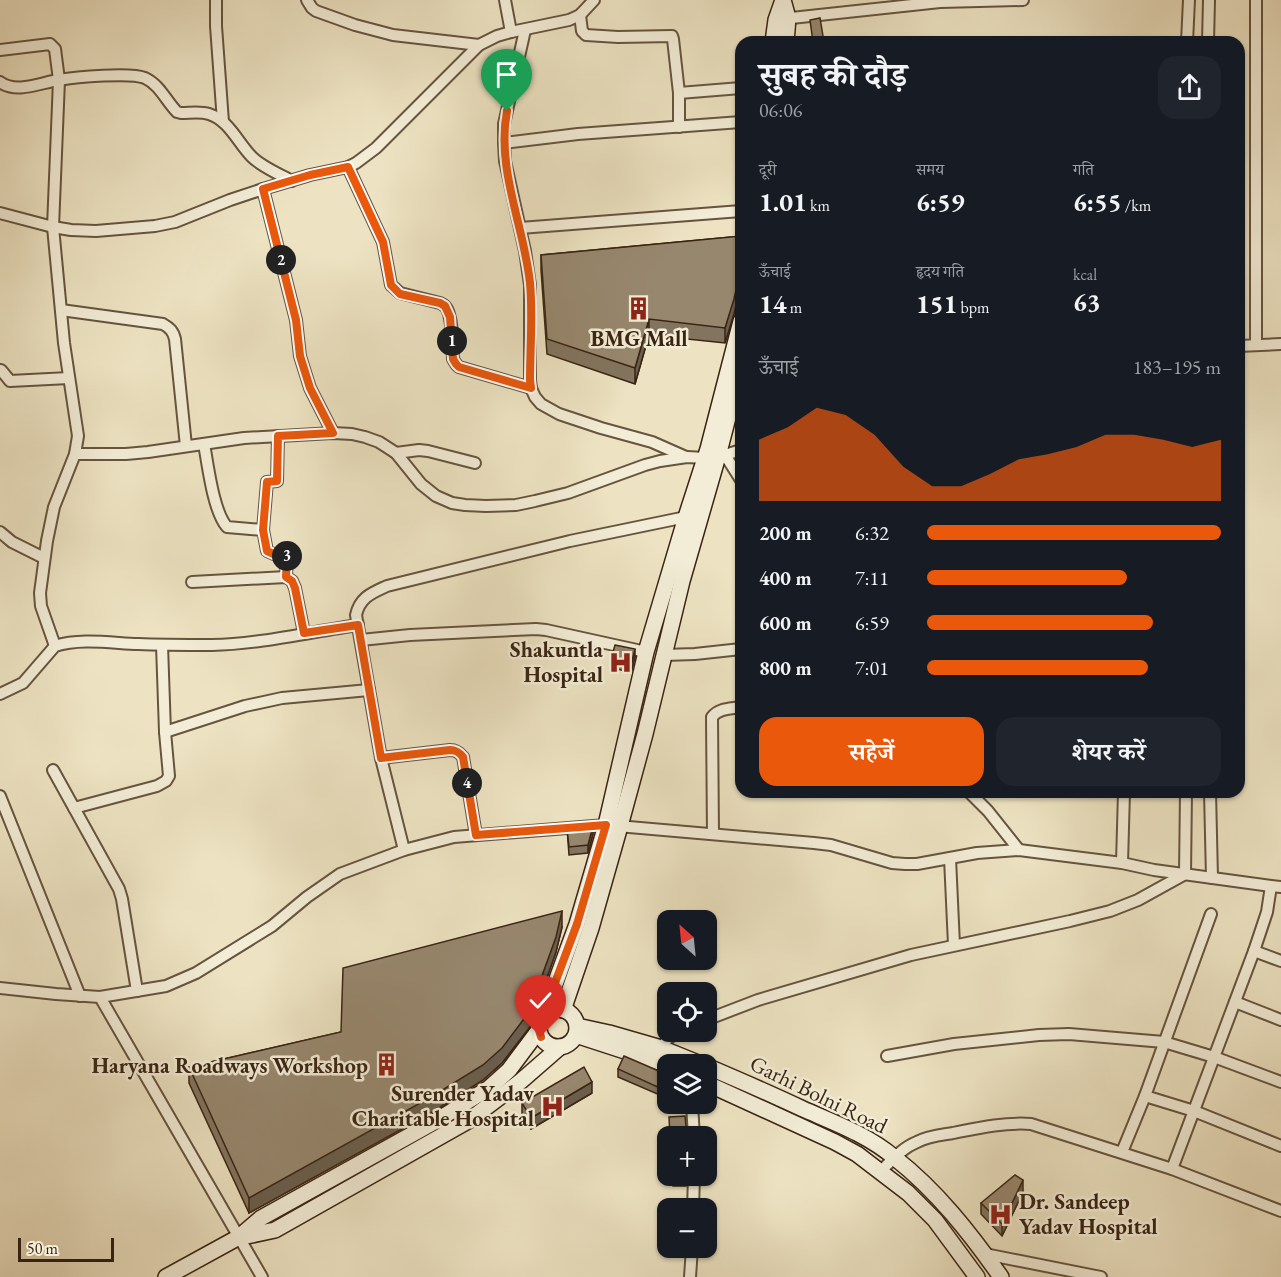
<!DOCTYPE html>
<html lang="hi">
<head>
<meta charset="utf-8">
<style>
	body { margin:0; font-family:"EB Garamond","Noto Serif Devanagari",serif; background:#20242c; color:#f1f3f6; height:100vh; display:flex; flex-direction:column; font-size:22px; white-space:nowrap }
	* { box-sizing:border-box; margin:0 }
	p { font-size:20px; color:#9ea1a6 }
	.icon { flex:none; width:33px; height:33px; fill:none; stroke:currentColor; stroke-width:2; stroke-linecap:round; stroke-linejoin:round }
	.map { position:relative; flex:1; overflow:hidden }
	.side { position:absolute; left:735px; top:36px; width:510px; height:762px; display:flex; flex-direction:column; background:#171b24; border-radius:18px; box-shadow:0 2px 4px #0004 }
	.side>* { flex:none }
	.needle { width:39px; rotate:333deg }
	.controls { position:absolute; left:657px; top:910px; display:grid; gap:12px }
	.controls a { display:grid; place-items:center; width:60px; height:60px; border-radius:12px; background:#171b24; box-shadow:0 2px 4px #0004; font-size:30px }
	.scale { position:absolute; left:18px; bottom:15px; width:96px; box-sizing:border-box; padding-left:6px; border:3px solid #392413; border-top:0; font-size:16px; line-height:21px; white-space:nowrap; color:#392413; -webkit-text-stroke:4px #f3edd7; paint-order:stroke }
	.pin { position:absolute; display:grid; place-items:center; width:51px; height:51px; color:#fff; margin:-62px -26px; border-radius:50% 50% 50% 0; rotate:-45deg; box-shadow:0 0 6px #0007 }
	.pin .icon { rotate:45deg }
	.km { position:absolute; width:30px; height:30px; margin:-15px; border-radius:50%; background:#222; color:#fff; font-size:16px; line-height:30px; text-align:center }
	.round { display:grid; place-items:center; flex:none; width:63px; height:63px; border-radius:18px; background:#20242c }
	.summary { display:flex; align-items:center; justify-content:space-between; height:102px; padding:0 24px }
	h1 { font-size:33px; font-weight:700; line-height:45px }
	.stats { display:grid; grid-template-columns:repeat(3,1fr); gap:9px; height:102px; padding:6px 24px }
	.stats div { display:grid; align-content:center }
	.stats b { font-size:26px; font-weight:700 }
	.stats small { font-size:16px; font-weight:400 }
	.stats p { font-size:16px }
	.chart { height:168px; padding:12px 24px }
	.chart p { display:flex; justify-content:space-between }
	.chart svg { width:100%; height:108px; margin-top:6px; fill:#ea580c; opacity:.7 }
	.action { display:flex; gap:12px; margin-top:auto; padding:12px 24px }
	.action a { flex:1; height:69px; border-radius:18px; background:#ea580c; color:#fff; font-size:24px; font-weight:700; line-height:69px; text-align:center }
	.action a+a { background:#20242c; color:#f1f3f6 }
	ul { padding:0 24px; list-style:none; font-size:20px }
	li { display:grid; grid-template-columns:96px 72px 1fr; align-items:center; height:45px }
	li i { height:15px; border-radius:8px; background:#ea580c }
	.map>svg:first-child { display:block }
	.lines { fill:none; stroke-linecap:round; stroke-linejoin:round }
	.street-casing { stroke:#66543f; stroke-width:14 }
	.secondary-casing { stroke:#392413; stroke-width:18 }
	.street { stroke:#f3edd7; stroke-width:10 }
	.secondary { stroke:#f3edd7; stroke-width:15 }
	.wall { fill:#82745f; stroke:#392413; stroke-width:1.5 }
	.shaded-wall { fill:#6a5e4d; stroke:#392413; stroke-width:1.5 }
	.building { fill:#97876e; stroke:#392413; stroke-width:1.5 }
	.route-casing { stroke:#fff; stroke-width:12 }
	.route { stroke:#ea580c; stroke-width:8 }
	.labels { text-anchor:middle; stroke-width:5; stroke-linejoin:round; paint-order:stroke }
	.poi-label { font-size:22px; font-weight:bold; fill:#392413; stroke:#f3edd7; text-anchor:end }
	.street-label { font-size:22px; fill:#392413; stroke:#f3edd7 }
</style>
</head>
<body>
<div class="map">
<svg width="1281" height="1277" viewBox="0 0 1281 1277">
	<rect width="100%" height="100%" fill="#ede3c2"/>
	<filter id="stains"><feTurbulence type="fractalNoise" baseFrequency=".00333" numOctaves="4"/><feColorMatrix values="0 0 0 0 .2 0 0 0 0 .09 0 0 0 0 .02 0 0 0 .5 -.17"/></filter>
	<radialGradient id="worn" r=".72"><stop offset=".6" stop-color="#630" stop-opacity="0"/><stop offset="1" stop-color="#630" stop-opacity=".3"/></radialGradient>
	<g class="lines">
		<defs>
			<g id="street">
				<path d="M216,0V26L223,122"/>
				<path d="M307,0L312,8L316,11L355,25L393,35L479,45"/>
				<path d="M505,0L511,32"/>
				<path d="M580,15L582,31L586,35L618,37L672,36L673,39L679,93L741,88"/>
				<path d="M782,19L940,2L1023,0"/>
				<path d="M525,30L504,124V143L505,161L525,251L530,285V380L531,388L535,397L541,404L559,414L601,428L652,442L686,457"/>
				<path d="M1187,42L1189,0"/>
				<path d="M1208,42L1209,0"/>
				<path d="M0,50L50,44L55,49L59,80L53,227L64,343L78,436L75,454L54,507L47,541L40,593L41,606L55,646"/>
				<path d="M0,82C16,94 40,83 58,80C76,77 131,72 145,78C160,85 166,101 177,112L181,113C190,113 200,111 209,114C229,120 238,143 252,157C262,167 279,174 292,181"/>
				<path d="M679,127V93"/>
				<path d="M504,143L578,134L741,122"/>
				<path d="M348,167L383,242L391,285L400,293L440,303C444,305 445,305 447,309C453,320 452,346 453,359L456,364L459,367L531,388"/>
				<path d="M263,189L296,320L300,356L310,388L333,433"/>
				<path d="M0,213L53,227L71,230L96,231L155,226L175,222L230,200L263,189L310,175L348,167L356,163L376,148L479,45L497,36L511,32L569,20L580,15L594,0"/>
				<path d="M520,228L741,211"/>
				<path d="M61,310L163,324C170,328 173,331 175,339L186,446"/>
				<path d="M1256,344V0"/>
				<path d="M1239,346L1281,344"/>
				<path d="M0,370H1L10,381L69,378"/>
				<path d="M204,444C208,465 213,511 227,527L263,530L267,551L278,556H287L286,577"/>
				<path d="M396,453L419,450L428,451L475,463"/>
				<path d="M75,454H126L148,452L244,438L333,433L352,434L365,437L379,442L396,453L421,484L436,496L452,503L465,505L486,506L516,505L535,501L568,493L645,465L660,461L687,457L705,458L725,455L741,450"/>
				<path d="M725,455L741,480"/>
				<path d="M263,530L267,482L277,481L278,436"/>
				<path d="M0,532L12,542L44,558"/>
				<path d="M192,582L286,577L292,581L295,588L304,633"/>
				<path d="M361,640L410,635L536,629L546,630L646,652"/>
				<path d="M664,655L695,654L741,649"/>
				<path d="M0,694L23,683L55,646C80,638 111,643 138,644C162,645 187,645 212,645C260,644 310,632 358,625"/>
				<path d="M165,732L245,706L282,698L369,690"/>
				<path d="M381,758L450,750C456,750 459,752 463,757L476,835"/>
				<path d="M53,770L119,889L122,899L137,991"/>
				<path d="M969,792L988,811L1019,850"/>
				<path d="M1210,792L1212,878"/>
				<path d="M0,796L80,996"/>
				<path d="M74,808L157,786L166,781L169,776L165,732L162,645"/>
				<path d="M713,834L712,717C719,708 730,709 741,707"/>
				<path d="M404,850L381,758L356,615C360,597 372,593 387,586L570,541L686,517"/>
				<path d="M950,858L954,945"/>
				<path d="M1122,863L1124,792"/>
				<path d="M1254,951L1281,961"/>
				<path d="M0,988L56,994L100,997L166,986L196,973L272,926L307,897L340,874L404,850L454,837L606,825L814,843L831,845L892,863L905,864H917L977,853L1019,850L1122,863L1154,870L1271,886L1281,887"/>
				<path d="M100,997L262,1277"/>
				<path d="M1235,1002L1281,1020"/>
				<path d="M706,1020L758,1000L911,955L1070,921L1110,911L1138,900L1185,874L1186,792"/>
				<path d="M660,1052L667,1039L678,1032"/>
				<path d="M887,1056L954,1044L1039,1035L1069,1034L1164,1042L1214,1057L1281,1082"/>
				<path d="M1145,1096L1194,1111L1281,1146"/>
				<path d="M692,1104L694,1137"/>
				<path d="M1122,1152L1145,1096L1211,914"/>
				<path d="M1172,1169L1254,951L1267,912L1271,886"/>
				<path d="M881,1171C892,1160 902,1148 917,1142C928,1136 941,1135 953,1133C978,1128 1005,1122 1031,1124L1172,1169L1281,1211"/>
				<path d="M693,1209L694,1176"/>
				<path d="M985,1254L1101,1277"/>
				<path d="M690,1277L692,1248"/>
			</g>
			<g id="secondary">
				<path d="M783,0L788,18L786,42"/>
				<path d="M773,42L776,20L783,0"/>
				<circle cx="558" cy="1028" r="19"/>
				<path d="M563,1010L591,928L620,826L645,734L682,581L718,456L741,367"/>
				<path d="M543,1017L577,924L606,825L646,652L686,517L708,449L741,321"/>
				<path d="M577,1026L609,1033L661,1048L703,1065"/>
				<path d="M579,1036L668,1065"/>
				<path d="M706,1066C739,1080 771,1094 803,1109C835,1123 868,1135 895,1158C937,1191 970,1233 1001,1277"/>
				<path d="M706,1083L835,1142L857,1154L908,1193L935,1220L977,1277"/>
				<path d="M242,1237L275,1230L468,1121L521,1081L560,1047"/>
				<path d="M166,1277L239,1237L261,1218L436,1121L489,1088L509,1070L539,1030"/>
			</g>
		</defs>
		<use href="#street" class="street-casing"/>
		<use href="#secondary" class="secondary-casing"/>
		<use href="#street" class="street"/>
		<use href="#secondary" class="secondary"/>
	</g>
	<g class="wall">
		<path d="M741,236V283L734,314L725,343L649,335L635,384L547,354L541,270V255Z"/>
		<path d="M635,657L631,673L611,667V659Z"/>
		<path d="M567,828L593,834L588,853L569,855Z"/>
		<path d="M562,927L556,952L534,1014L533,1023L502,1063L483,1080L431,1113L249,1213L189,1083V1067L341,1032Z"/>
		<path d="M618,1069L668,1075L662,1096L618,1077Z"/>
		<path d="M592,1093L531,1129L522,1114V1103Z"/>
		<path d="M672,1176H687L686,1186H673Z"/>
		<path d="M1023,1192L1002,1236L981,1214V1203Z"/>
	</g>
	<g class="shaded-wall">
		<path d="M741,268V283L734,314L725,343V328Z"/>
		<path d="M649,319V335L635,384V368Z"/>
		<path d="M635,649V657L631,673V665Z"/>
		<path d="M593,826V834L588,853V845Z"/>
		<path d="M562,911V927L556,952L534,1014L533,1023L502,1063L483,1080L431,1113L249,1213V1198L534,998Z"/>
		<path d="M668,1076V1084L662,1096V1089Z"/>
		<path d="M592,1082V1093L531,1129V1118Z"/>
		<path d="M1023,1180V1192L1002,1236V1224Z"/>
	</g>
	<g class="building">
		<path d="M820,18L824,42H813L810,20Z"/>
		<path d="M741,236V268L734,299L725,328L649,319L635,368L547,339L541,255Z"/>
		<path d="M615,645L635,649L631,665L611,659Z"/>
		<path d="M593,826L588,845L569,847L567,828Z"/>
		<path d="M562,911L556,937L534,998L533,1007L502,1048L483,1065L431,1097L249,1198L189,1067L341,1032L343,968Z"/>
		<path d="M624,1056L668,1075L662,1089L618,1069Z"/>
		<path d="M584,1067L592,1082L531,1118L522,1103Z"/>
		<path d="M685,1116L687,1137H670L669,1117Z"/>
		<path d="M1015,1175L1023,1180L1002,1224L981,1203Z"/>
	</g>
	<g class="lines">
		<defs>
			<path id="route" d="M507,111C496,169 524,226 530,283C533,313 530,350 530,380L531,388L459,367L456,364L453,359L450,317L445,306L440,303L400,294L391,285L383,242L348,167L310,175L263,189L296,320L300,356L310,388L333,433L278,436L277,481L267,482L263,530L267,551L278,556H287L286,577L292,581L295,588L304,633L358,625L381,758L450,750C456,750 459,752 463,757L476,835L606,825L577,924L540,1023L539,1030L541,1037"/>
		</defs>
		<use href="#route" class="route-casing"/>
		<use href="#route" class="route"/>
	</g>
	<defs>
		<symbol id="building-bare" viewBox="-9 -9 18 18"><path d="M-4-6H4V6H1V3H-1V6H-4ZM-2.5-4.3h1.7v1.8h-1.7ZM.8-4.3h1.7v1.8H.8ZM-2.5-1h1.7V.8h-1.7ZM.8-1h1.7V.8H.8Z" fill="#8f2418" stroke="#f3edd7" stroke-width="2.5" paint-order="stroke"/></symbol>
		<symbol id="hospital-bare" viewBox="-9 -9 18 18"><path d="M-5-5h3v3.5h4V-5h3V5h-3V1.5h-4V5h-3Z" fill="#8f2418" stroke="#f3edd7" stroke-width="2.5" paint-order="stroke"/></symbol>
	</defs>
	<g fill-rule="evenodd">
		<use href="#building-bare" x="622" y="292" width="33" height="33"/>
		<use href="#hospital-bare" x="604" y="646" width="33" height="33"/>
		<use href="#building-bare" x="370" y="1048" width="33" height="33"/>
		<use href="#hospital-bare" x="536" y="1090" width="33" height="33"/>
		<use href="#hospital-bare" x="984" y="1198" width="33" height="33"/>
	</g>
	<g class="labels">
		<g class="poi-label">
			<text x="639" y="346" text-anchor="middle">BMG Mall</text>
			<text x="603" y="657">Shakuntla<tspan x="603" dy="25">Hospital</tspan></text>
			<text x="368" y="1073">Haryana Roadways Workshop</text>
			<text x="534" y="1101">Surender Yadav<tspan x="534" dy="25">Charitable Hospital</tspan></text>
			<text x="1019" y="1209" text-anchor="start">Dr. Sandeep<tspan x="1019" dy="25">Yadav Hospital</tspan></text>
		</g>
		<g class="street-label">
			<text transform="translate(819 1094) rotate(26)" y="8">Garhi Bolni Road</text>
		</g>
	</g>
	<rect width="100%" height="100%" filter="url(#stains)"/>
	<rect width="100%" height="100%" fill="url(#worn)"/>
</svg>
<div class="controls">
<a><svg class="needle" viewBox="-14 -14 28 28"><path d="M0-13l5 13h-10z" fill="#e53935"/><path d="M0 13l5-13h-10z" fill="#9ea1a6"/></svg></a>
<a><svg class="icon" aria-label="locate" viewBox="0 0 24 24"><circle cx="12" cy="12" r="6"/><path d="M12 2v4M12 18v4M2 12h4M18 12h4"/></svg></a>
<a><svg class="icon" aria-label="layers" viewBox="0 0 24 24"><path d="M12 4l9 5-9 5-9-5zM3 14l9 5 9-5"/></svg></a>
<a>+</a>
<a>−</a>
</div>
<div class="scale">50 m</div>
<div class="pin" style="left:507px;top:111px;background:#1e9e55"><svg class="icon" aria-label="arrive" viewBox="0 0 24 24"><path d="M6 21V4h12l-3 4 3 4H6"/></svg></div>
<div class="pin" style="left:541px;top:1037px;background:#d93025"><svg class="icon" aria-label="check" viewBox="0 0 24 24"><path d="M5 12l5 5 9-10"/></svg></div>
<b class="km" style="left:452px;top:341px">1</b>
<b class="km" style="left:281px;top:260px">2</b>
<b class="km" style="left:287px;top:556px">3</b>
<b class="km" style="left:467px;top:783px">4</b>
<section class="side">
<div class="summary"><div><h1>सुबह की दौड़</h1><p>06:06</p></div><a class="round"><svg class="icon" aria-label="share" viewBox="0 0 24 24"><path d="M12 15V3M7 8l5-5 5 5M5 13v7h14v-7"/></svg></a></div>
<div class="stats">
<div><p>दूरी</p><b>1.01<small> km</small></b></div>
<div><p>समय</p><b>6:59</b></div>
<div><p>गति</p><b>6:55<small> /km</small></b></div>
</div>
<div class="stats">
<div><p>ऊँचाई</p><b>14<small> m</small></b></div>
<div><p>हृदय गति</p><b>151<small> bpm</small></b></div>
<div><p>kcal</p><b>63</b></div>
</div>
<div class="chart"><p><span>ऊँचाई</span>183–195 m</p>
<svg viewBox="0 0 160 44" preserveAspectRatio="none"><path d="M0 44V19L10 14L20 6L30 9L40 17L50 30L60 38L70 38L80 33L90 27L100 25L110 22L120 17L130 17L140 19L150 22L160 19V44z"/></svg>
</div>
<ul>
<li><b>200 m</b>6:32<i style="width:100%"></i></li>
<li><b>400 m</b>7:11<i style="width:68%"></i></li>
<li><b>600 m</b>6:59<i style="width:77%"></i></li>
<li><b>800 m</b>7:01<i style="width:75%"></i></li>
</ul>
<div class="action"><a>सहेजें</a><a>शेयर करें</a></div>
</section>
</div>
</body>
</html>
